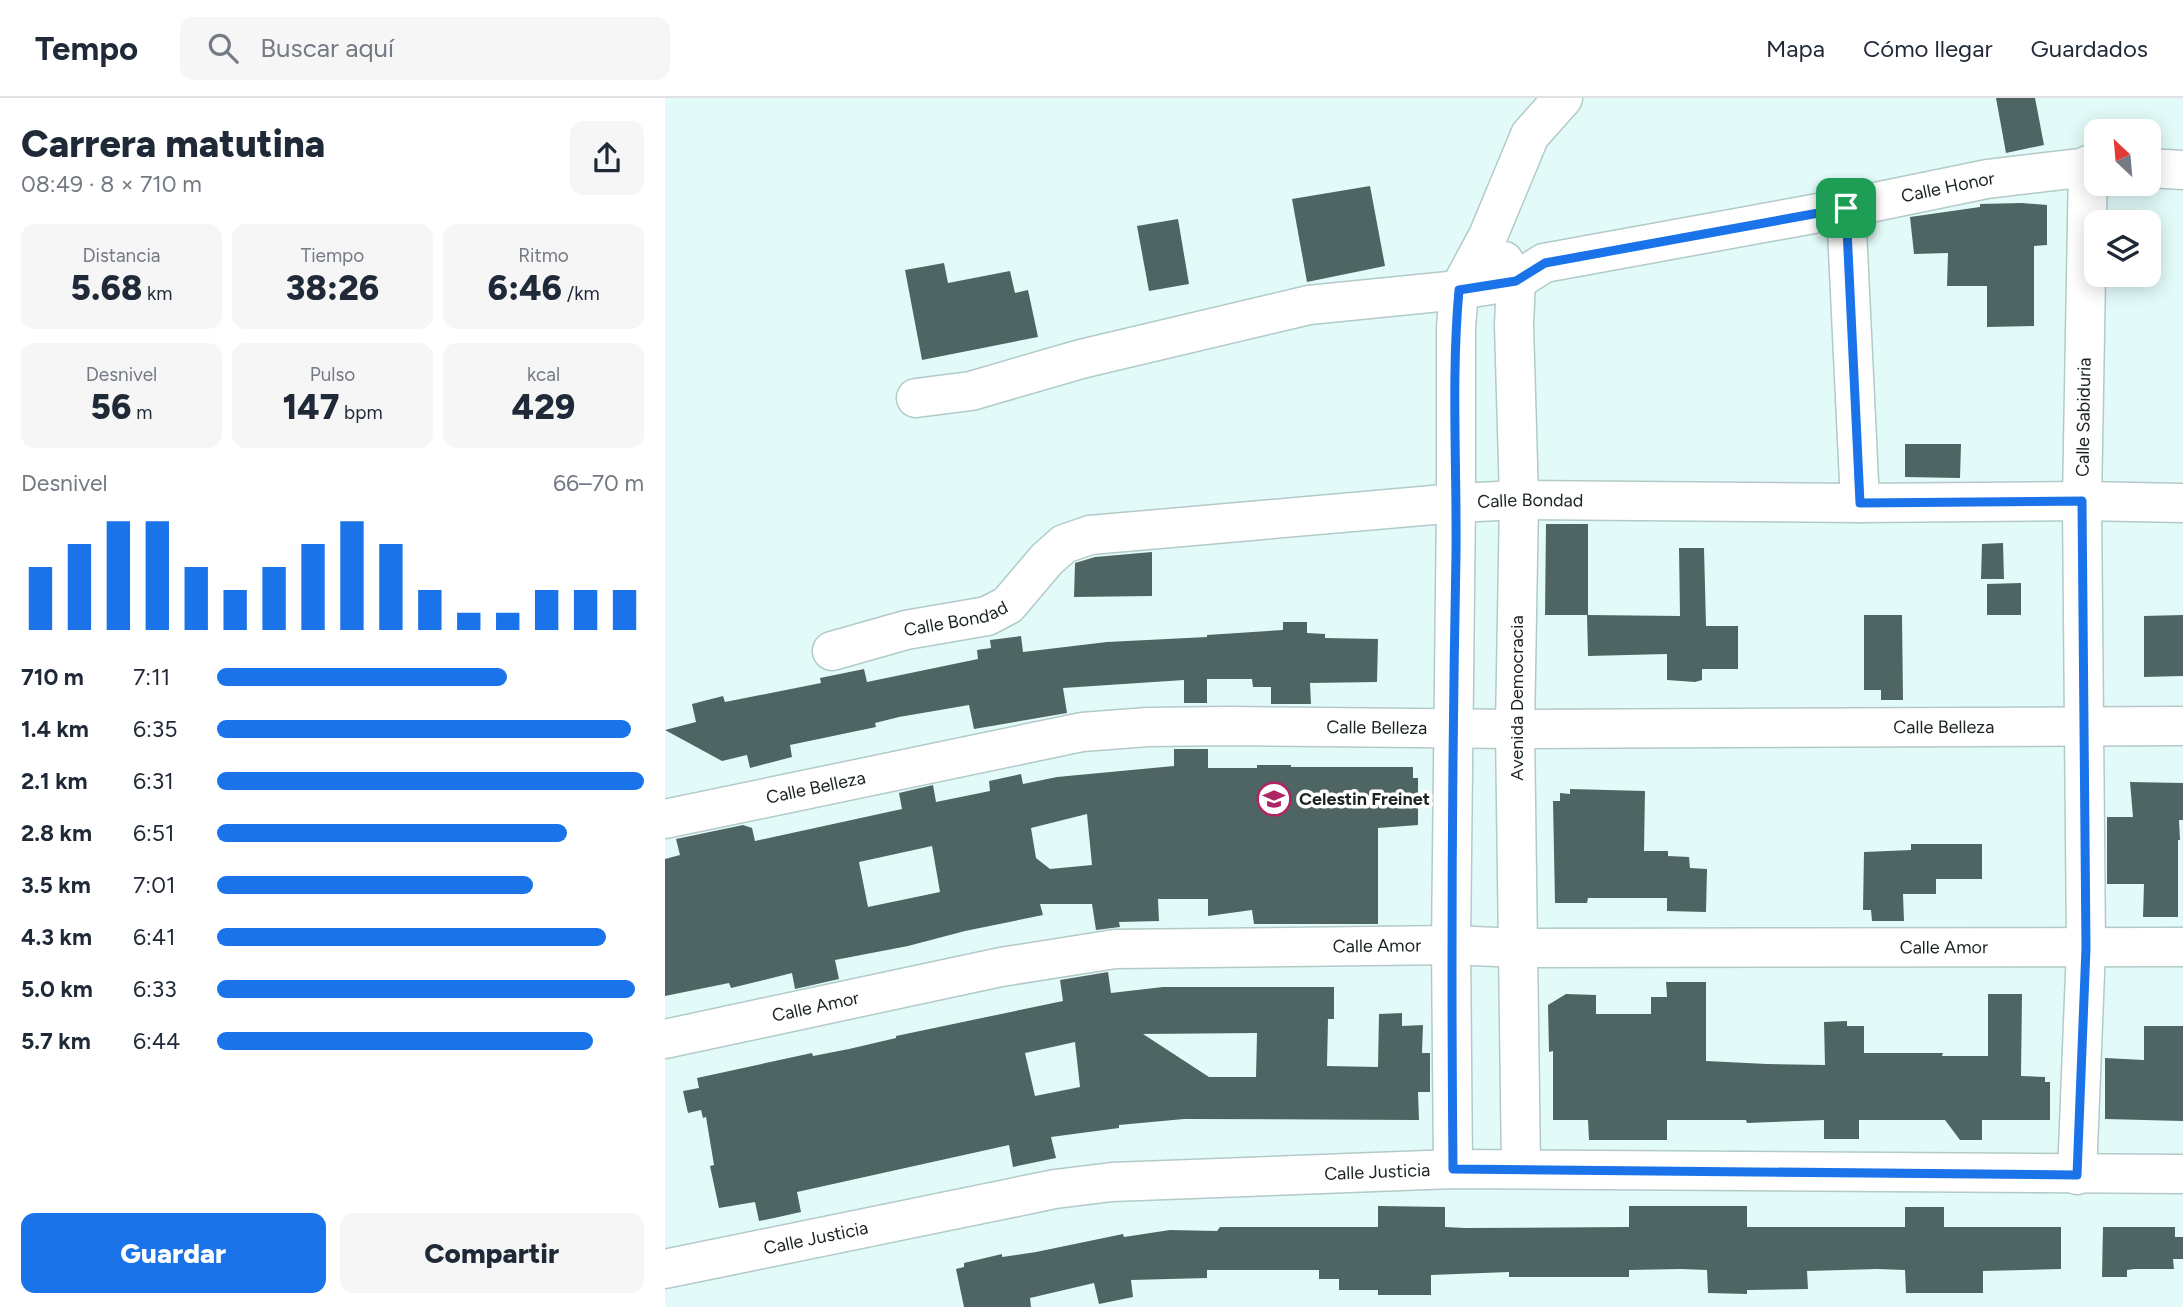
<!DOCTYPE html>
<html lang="es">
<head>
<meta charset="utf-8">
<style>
	body { margin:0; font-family:Figtree,sans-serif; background:#f6f6f7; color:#1f2937; height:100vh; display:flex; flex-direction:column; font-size:26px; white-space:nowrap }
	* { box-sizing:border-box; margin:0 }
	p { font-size:23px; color:#747a83 }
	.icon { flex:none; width:38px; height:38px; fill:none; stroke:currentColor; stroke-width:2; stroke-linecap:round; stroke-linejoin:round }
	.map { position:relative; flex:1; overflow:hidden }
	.details { display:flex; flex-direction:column; background:#fff; width:665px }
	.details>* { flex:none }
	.needle { width:46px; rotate:334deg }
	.buttons { position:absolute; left:1419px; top:21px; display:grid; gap:14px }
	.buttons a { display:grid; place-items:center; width:77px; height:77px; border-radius:14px; background:#fff; box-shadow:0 4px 18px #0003; font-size:35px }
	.pin { position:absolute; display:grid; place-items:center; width:60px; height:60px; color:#fff; margin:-30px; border-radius:14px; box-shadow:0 4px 10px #0006 }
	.round { display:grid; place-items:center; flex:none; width:74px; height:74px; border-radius:14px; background:#f6f6f7 }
	.head { display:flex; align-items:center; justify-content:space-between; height:119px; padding:0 21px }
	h1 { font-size:38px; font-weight:800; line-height:52px }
	.stats { display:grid; grid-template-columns:repeat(3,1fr); gap:10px; height:119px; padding:7px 21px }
	.stats div { display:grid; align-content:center; border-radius:14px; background:#f6f6f7; text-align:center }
	.stats b { font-size:35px; font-weight:800 }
	.stats small { font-size:19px; font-weight:400 }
	.stats p { font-size:19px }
	.chart { height:196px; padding:14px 21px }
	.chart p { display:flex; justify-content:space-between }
	.chart svg { width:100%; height:126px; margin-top:7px; stroke:#1a73e8; stroke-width:6 }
	.primary-button { display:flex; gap:14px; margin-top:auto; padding:14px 21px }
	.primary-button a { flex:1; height:80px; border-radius:14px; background:#1a73e8; color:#fff; font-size:28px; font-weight:800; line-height:80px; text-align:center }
	.primary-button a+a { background:#f6f6f7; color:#1f2937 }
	ul { padding:0 21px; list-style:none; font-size:23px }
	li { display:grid; grid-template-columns:112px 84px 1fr; align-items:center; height:52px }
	li i { height:18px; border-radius:9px; background:#1a73e8 }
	header { display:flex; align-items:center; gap:42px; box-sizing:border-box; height:98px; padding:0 35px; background:#fff; border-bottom:2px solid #e0e1e3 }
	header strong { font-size:33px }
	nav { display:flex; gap:38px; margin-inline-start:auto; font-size:24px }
	.search { width:490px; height:63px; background:#f6f6f7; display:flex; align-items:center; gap:18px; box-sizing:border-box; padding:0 24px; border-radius:14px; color:#747a83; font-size:26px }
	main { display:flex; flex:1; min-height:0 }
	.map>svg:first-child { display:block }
	.building { fill:#4f6563; fill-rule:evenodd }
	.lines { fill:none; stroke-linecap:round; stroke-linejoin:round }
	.minor-casing { stroke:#b2cac8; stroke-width:41 }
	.minor { stroke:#fff; stroke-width:38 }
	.route-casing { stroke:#fff; stroke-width:14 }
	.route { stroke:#1a73e8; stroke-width:9 }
	.labels { text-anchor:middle; stroke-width:7; stroke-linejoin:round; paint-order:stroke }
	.street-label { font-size:18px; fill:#1b2423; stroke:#fff }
	.poi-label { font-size:18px; font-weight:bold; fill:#1b2423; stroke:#fff; text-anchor:start }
</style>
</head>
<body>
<header>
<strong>Tempo</strong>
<div class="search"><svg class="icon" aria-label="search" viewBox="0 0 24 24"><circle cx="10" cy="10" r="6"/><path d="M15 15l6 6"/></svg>Buscar aquí</div>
<nav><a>Mapa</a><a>Cómo llegar</a><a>Guardados</a></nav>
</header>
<main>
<section class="details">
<div class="head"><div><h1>Carrera matutina</h1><p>08:49 · 8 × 710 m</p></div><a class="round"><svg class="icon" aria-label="share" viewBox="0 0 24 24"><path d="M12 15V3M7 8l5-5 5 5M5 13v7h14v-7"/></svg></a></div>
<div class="stats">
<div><p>Distancia</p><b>5.68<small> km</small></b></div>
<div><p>Tiempo</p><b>38:26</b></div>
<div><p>Ritmo</p><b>6:46<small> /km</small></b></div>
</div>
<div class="stats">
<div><p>Desnivel</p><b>56<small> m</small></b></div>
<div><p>Pulso</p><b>147<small> bpm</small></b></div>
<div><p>kcal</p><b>429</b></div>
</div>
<div class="chart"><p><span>Desnivel</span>66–70 m</p>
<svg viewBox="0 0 160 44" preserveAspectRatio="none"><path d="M5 44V22M15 44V14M25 44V6M35 44V6M45 44V22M55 44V30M65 44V22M75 44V14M85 44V6M95 44V14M105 44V30M115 44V38M125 44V38M135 44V30M145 44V30M155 44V30"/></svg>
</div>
<ul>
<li><b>710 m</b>7:11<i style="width:68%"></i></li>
<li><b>1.4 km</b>6:35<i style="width:97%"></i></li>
<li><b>2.1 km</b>6:31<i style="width:100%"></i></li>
<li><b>2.8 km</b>6:51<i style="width:82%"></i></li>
<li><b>3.5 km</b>7:01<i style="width:74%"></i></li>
<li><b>4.3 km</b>6:41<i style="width:91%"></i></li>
<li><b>5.0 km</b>6:33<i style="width:98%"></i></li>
<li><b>5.7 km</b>6:44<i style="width:88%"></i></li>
</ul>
<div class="primary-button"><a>Guardar</a><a>Compartir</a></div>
</section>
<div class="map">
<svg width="1518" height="1209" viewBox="0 0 1518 1209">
	<rect width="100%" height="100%" fill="#e2fbf9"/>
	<g class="building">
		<path d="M1331,0H1370L1379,47L1341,55Z"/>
		<path d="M705,88L720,168L642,184L627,101Z"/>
		<path d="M1357,105L1382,107V147L1369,148V228L1322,229V188H1282L1283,155L1249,156L1245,119L1315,109V106Z"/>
		<path d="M513,121L524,186L484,193L472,128Z"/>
		<path d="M279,165L283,185L345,173L350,195L363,192L373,239L257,262L240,172Z"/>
		<path d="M1240,346H1296L1295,380L1240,379Z"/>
		<path d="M881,426H923V517L1015,518L1014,450H1039L1041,528H1073V571H1037V582L1030,584L1002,582V556L923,558L922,517H880Z"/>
		<path d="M1338,445L1339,481H1316L1317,446Z"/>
		<path d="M487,454V498L409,499L410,465L430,459Z"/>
		<path d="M1356,485V517H1322V486Z"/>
		<path d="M1199,517H1237L1238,602H1216V592H1199Z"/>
		<path d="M1518,517V578L1479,579V518Z"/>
		<path d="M618,524H642V535L660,536V540L713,541L712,584L645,585L646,606H606V589H588L587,581H542V605H519V582L398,590L402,615L309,631L304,607L234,619L210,625L211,629L125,647L127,659L85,670L82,657L57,663L0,632L31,624L27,606L58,598L60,604L156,585L155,580L199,571L202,584L313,561L312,552L326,550L325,542L356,538L358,554L442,544L542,539V537L618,532Z"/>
		<path d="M509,651H543V670H592V667H626V669H748V680H753V727L713,730V826H589L587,812L543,818V801H493L494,823L454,824L455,829L431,832L427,806H375L378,817L300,833L243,848L170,862L174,881L130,891L127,875L66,890L64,885L0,898V761L15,757L11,741L78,727L87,730L90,743L237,711L234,695L268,687L271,704L325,693L324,683L356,676L358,686L392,679L509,668ZM422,716L427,767L385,771L371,760L366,730ZM267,748L275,794L203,809L194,764Z"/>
		<path d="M1465,684L1518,685V722H1514L1515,742H1513V819H1478L1479,786H1442V719H1468Z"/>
		<path d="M905,691L980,693L979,753H1003V758L1024,759L1025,770L1042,771L1041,814L1002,813V800H923L922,805H890L888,703H895V695L905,696Z"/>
		<path d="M1246,746H1317V781H1271V796H1238L1239,823H1207L1206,812H1198L1199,754L1246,752Z"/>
		<path d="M443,874L446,895L498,889H669V921H663L662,968L713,969L714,916L737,915V928L758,927L757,955H765V994H753L754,1022L519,1021L454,1027V1030L386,1039L391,1060L348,1069L344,1047L132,1094L136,1114L109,1120L94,1123L90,1104L54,1110L45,1068L49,1067L41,1019L38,1020L36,1012L23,1015L18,993L34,990L32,980L147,955L148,958L184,951L231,940V938L398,903L395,882ZM592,935L591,979H544L478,936ZM410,944L415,989L370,998L360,955Z"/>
		<path d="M1001,884H1041V963L1102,966L1160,967L1159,924L1182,923V928H1199V955H1278L1277,958H1323V896H1357L1356,978L1380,979V984H1385V1022H1317V1042H1295L1280,1022H1194V1041H1159V1022L1082,1025L1081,1022H1002V1042H924L923,1022H888V953L884,954L883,907L901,896L931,897V916H986V899H1002Z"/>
		<path d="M1479,928H1518V1023L1440,1021V960L1479,962Z"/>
		<path d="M713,1108L780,1109V1129L800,1130L964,1129V1108H1082V1129H1240V1109H1279V1129H1396V1171L1318,1173V1195H1241L1240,1172L1212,1171L1142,1173L1143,1191L1082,1192V1196L1043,1195L1042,1172L1016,1171L964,1172V1179H844V1174L766,1177V1197H713V1192H674V1181H654V1172H542V1180L466,1182L468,1199L434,1206L429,1185L365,1200L366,1209H299L291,1171L299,1169V1165L337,1156V1159L371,1154L458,1136L459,1139L505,1132L552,1133L555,1129H713Z"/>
		<path d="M1438,1129H1510V1139H1518V1161H1508L1509,1171H1469L1462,1172V1179H1437Z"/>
	</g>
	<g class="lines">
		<defs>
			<g id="minor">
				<path d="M1484,70L1518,72"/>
				<path d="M1181,110L1195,405"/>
				<path d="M839,163L851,183L849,227L854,402L850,631L856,1071"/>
				<path id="s1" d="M251,300L306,293L416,261L644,207L794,192L851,183L879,165L1181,110L1322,81L1432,68"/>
				<path id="s2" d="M167,553L241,532L322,518L343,507L382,461L399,446L425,437L791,405L854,402L1195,405L1417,403L1518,405"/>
				<path id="s3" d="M0,721L417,634L483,629L563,628L850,631L1518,628"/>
				<path id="s4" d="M0,941L336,869L450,851L786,847L854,850L1518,849"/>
				<path d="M788,1071L786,847L791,405V230L794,192L823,138L865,37L898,0"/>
				<path id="s5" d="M1412,1077L1421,850L1417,403L1423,67"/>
				<path id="s6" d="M0,1171L390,1091L447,1084L788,1071L1518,1076"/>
			</g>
		</defs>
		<use href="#minor" class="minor-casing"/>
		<use href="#minor" class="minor"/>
	</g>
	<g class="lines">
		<defs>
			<path id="route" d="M1181,110L1195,405L1417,403L1421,850L1412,1077L788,1071C786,866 787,662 791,457C792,369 786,280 794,192L851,183L880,165Z"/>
		</defs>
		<use href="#route" class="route-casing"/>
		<use href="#route" class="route"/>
	</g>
	<defs>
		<symbol id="school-ring" viewBox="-11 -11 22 22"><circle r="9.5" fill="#fff" stroke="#ae2465" stroke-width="1.5"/><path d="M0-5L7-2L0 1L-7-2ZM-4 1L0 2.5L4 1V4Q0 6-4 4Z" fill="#ae2465"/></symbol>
	</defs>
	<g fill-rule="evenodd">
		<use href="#school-ring" x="590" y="682" width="38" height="38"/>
	</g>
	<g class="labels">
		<g class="street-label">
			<text dy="6" stroke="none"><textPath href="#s1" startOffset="1057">Calle Honor</textPath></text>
			<text dy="6" stroke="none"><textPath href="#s5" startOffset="758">Calle Sabiduria</textPath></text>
			<text dy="6" stroke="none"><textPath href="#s2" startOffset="735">Calle Bondad</textPath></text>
			<text dy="6" stroke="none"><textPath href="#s2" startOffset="128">Calle Bondad</textPath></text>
			<text transform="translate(852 600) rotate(-90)" y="6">Avenida Democracia</text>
			<text dy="6" stroke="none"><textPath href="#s3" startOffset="721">Calle Belleza</textPath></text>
			<text dy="6" stroke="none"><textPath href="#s3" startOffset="1288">Calle Belleza</textPath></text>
			<text dy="6" stroke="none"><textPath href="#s3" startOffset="154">Calle Belleza</textPath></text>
			<text dy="6" stroke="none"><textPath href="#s4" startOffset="721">Calle Amor</textPath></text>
			<text dy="6" stroke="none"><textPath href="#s4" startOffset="1288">Calle Amor</textPath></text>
			<text dy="6" stroke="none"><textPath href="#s4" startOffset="154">Calle Amor</textPath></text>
			<text dy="6" stroke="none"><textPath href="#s6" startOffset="721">Calle Justicia</textPath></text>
			<text dy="6" stroke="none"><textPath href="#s6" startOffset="154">Calle Justicia</textPath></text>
		</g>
		<g class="poi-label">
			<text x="634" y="707">Celestin Freinet</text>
		</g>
	</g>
</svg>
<div class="buttons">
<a><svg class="needle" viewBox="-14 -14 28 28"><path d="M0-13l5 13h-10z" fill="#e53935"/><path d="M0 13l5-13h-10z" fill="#747a83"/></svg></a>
<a><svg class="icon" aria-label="layers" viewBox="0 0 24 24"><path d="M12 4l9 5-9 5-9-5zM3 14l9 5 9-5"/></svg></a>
</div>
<div class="pin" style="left:1181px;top:110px;background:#1e9e55"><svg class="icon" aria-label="arrive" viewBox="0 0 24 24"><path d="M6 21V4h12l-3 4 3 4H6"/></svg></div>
</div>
</main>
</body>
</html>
